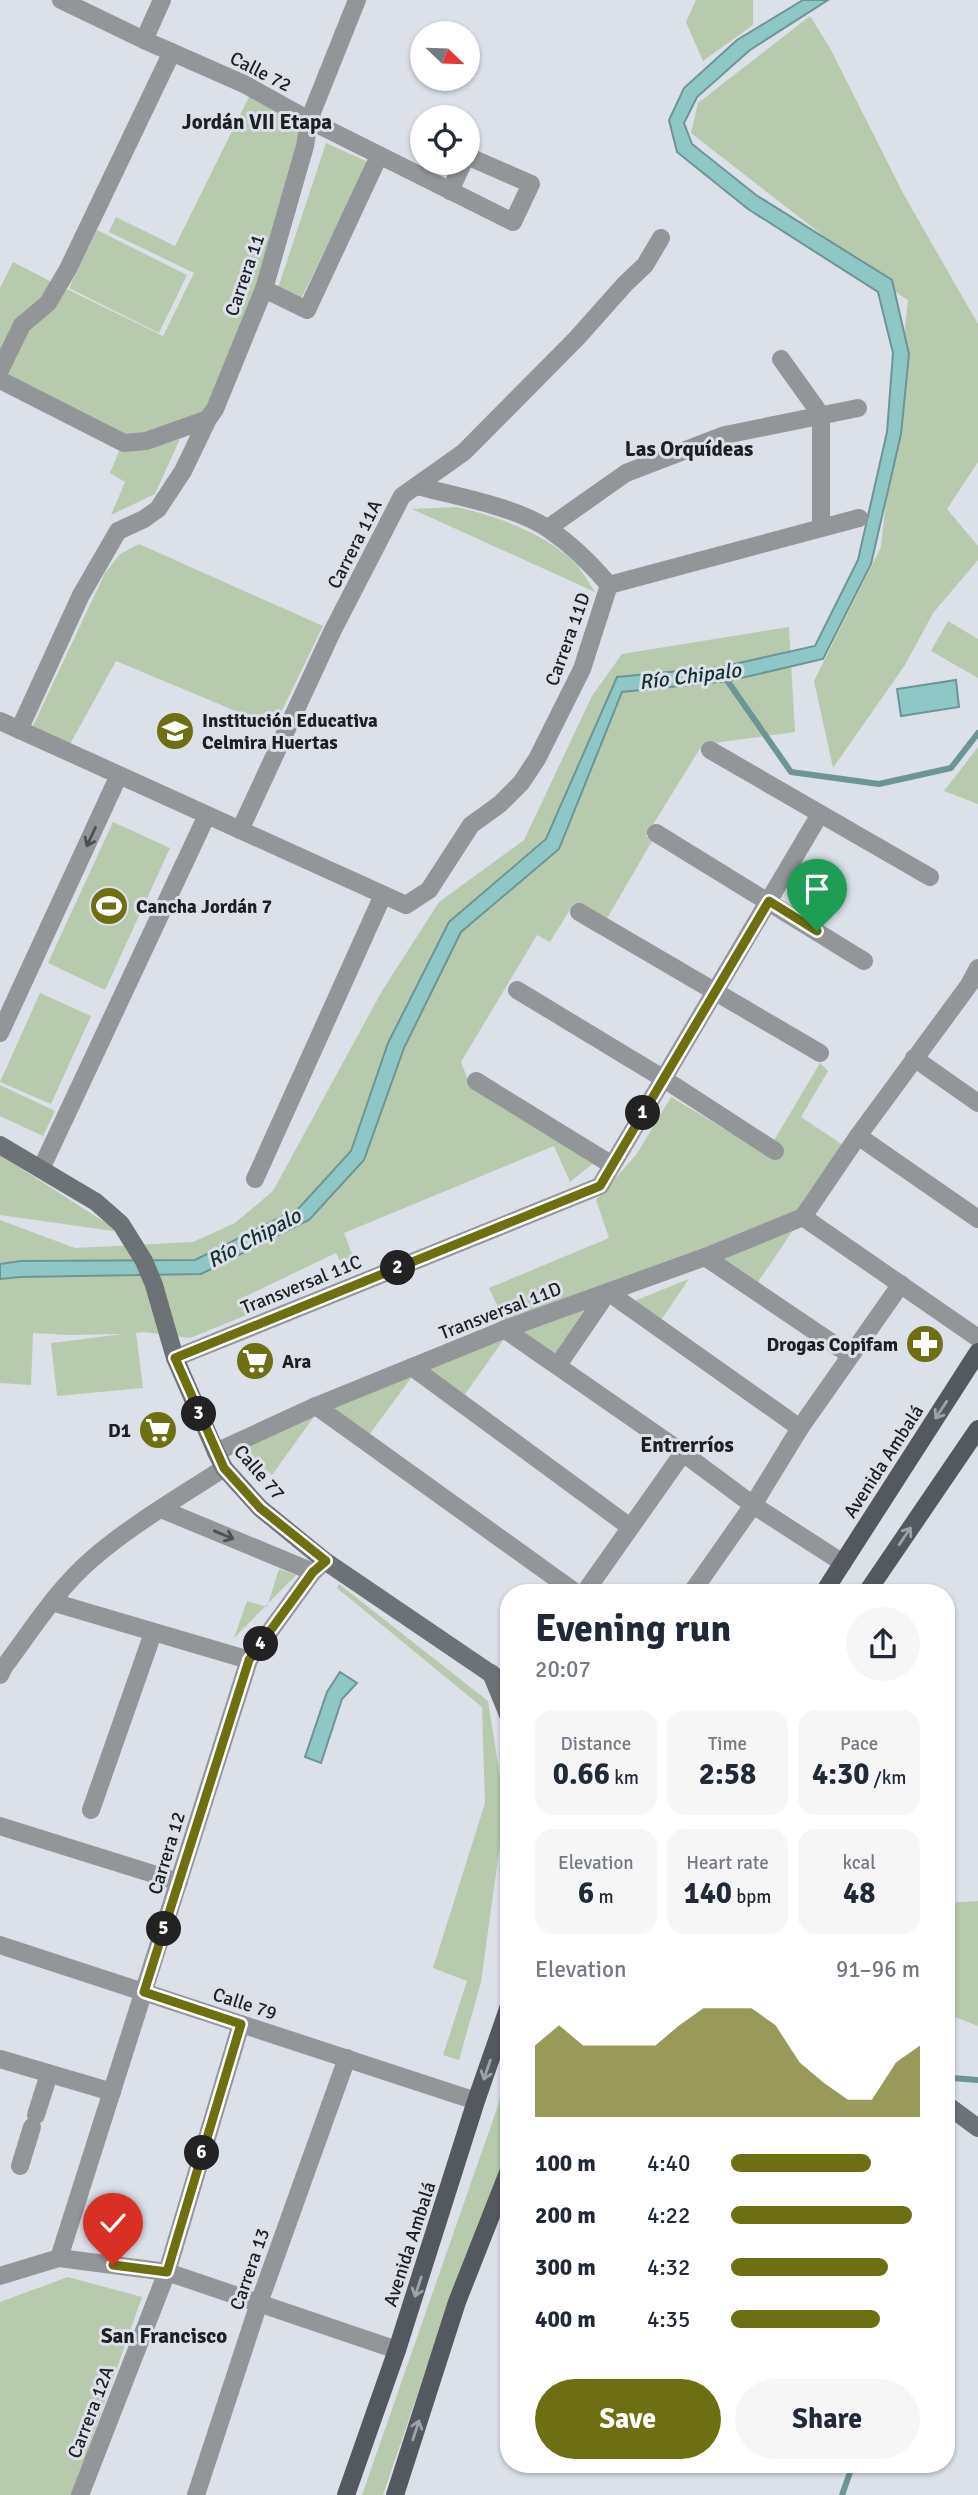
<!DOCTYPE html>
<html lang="en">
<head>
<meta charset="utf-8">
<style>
	body { margin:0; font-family:Signika,sans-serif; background:#f6f6f7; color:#1f2937; height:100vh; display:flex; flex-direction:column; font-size:26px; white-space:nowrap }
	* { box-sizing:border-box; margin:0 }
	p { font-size:23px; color:#747a83 }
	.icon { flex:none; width:38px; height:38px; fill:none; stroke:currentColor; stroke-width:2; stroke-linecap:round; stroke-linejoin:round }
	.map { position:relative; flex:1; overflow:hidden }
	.side { position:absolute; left:500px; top:1584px; width:455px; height:889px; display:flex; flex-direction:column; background:#fff; border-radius:28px; box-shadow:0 2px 5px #0004 }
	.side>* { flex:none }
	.needle { width:46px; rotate:113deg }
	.buttons { position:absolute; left:410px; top:21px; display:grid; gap:14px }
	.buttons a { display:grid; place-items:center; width:70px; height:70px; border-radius:50%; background:#fff; box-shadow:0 2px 5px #0004; font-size:35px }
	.pin { position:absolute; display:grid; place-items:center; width:60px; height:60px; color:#fff; margin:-72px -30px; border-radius:50% 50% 50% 0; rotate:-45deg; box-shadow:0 0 7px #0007 }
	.pin .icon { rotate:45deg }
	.km { position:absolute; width:35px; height:35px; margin:-18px; border-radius:50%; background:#222; color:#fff; font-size:19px; line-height:35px; text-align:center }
	.round { display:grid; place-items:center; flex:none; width:74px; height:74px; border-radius:37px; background:#f6f6f7 }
	.summary { display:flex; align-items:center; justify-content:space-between; height:119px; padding:0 35px }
	h1 { font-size:38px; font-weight:700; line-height:52px }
	.figures { display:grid; grid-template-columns:repeat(3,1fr); gap:10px; height:119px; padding:7px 35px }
	.figures div { display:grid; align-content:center; border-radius:18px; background:#f6f6f7; text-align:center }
	.figures b { font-size:30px; font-weight:700 }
	.figures small { font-size:19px; font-weight:400 }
	.figures p { font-size:19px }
	.chart { height:196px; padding:14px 35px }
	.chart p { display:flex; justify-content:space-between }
	.chart svg { width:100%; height:126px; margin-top:7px; fill:#6e6f13; opacity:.7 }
	.action { display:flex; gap:14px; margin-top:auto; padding:14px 35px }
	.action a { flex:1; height:80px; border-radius:42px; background:#6e6f13; color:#fff; font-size:28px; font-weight:700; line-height:80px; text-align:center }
	.action a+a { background:#f6f6f7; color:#1f2937 }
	ul { padding:0 35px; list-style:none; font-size:23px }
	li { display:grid; grid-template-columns:112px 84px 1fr; align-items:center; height:52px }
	li i { height:18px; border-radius:9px; background:#6e6f13 }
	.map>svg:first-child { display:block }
	.green { fill:#b8caad }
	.water { fill:#8fc7c7; stroke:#6d9596; stroke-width:2 }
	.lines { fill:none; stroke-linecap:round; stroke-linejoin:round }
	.stream { stroke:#6d9596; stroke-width:6 }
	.street { stroke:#929699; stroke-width:18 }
	.secondary { stroke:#6d7277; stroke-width:18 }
	.primary { stroke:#53595f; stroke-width:18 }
	.oneway { stroke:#4c4f52 }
	.oneway2 { stroke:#9ea3ab }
	.route-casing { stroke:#fff; stroke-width:14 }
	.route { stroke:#6e6f13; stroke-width:9 }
	.labels { text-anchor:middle; stroke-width:6; stroke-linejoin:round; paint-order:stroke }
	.street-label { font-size:19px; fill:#1d1f22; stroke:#dbe0e9 }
	.poi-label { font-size:19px; font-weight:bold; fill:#1d1f22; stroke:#dbe0e9; text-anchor:start }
	.neighbourhood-label { font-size:21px; font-weight:bold; fill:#1d1f22; stroke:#dbe0e9 }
	.water-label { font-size:21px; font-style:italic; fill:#123030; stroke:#dbe0e9 }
</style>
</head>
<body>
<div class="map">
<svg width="978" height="2495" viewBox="0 0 978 2495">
	<rect width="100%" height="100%" fill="#dbe0e9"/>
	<g class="green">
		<path d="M696,0H753V25L703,61L686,22Z"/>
		<path d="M810,16L830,48L904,195L978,324V462L947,509L978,546V560L933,613L905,665L833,768L814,681L881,547L908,300L897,293L691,133L698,103Z"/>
		<path d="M250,95L302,120L304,135L258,285L206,416L126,439L1,376L24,330L44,315L67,289L163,336L194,273L109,232L116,217L175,246Z"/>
		<path d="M326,143L368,162L301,299L278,288Z"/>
		<path d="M97,230L187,275L159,333L69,288Z"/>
		<path d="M13,262L56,284L0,364V288Z"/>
		<path d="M180,439L155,494L111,515L125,482L110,473L120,449L143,447Z"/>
		<path d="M457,507C497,516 547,534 576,564C583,572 589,583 595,592L412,509Z"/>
		<path d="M139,544L323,626L274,727L116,661L70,744L31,730L105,573L120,554Z"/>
		<path d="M948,621L978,639V678L931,651Z"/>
		<path d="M789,627L795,732L706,744L699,750L646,836L652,841L605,922L574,903L550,942L537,935L461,1062L468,1080L596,1161L570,1182L554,1146L344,1233L357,1267L344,1269L336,1253L242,1298L249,1314L190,1338L144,1332L136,1333L143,1388L57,1396L51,1343L123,1334L67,1335L33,1333L31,1385L0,1383V1220L75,1248L193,1242L235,1223L273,1191L382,991L439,902L524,840L592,696L622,654Z"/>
		<path d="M978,747V804L944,791Z"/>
		<path d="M113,822L170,848L105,990L48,963Z"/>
		<path d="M40,993L91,1016L51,1104L0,1082Z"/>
		<path d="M820,1063L828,1071L801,1117L843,1145L801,1217L608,1291L558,1365L508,1328L489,1288L609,1238L596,1200L636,1155L671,1097L766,1154Z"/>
		<path d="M0,1085L55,1111L43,1136L0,1116Z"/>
		<path d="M0,1155L120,1232L0,1215Z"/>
		<path d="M798,1223L756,1285L715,1258Z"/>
		<path d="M689,1279L659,1323L629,1303Z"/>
		<path d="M507,1335L463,1397L422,1369Z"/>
		<path d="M414,1374L369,1435L329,1409Z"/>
		<path d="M316,1414L272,1475L241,1449Z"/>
		<path d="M279,1569L296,1575L234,1638L247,1601L267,1607Z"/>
		<path d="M339,1584L488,1701L505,1808L481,1982L459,2060L443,2055L467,1981L433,1968L485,1803L482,1707L337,1588Z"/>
		<path d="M978,1901V2026L947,2014V1903Z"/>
		<path d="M509,2074V2148L427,2366L383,2495H362Z"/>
		<path d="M68,2277L142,2297L72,2495H0V2302Z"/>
	</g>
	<g class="water">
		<path d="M803,0H828L750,50L697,97L684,123L692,144L756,195L892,280L909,354L901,434L871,564L823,659L728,681L622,692L559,849L461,932L404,1048L364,1160L309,1220L201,1274L20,1277L0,1279V1264L21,1261L195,1260L299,1208L351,1151L388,1043L449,922L546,839L617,677L721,667L815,646L858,560L887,432L893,353L878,292L748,209L677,152L669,120L684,88L737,40Z"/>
		<path d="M956,680L959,707L901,716L897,689Z"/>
		<path d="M340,1672L357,1683L342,1699L321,1763L305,1757L327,1692Z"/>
	</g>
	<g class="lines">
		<g class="stream">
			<path d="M724,676L791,772L879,784L951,768L978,733"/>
			<path d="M947,2085L952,2078L978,2080"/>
			<path d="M842,2495L853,2464"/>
		</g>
		<g class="street">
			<path d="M61,0L144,40L244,84L309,120L513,222L531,184L467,156"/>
			<path d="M144,40L162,0"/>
			<path d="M450,191L463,163"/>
			<path d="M264,289L307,310L379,156"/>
			<path d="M781,359L821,415V528"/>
			<path d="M0,370L22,325L48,303L68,269L172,52"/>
			<path d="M0,380L124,443L146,441L208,419"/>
			<path d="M417,486C456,496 517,507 550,530C572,545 592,565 609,585"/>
			<path d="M548,528L626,473L725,435L858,408"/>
			<path d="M0,721L406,905L429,890L471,825L500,804L521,783L537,759L582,669L609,585L859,518"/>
			<path d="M19,730L81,595L118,531L144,519L158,509L183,471L208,419L215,409L264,289L305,146L309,120L357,0"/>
			<path d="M710,750L930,877"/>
			<path d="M240,830L332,632L402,496L464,452L577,338L625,284L645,265L661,238"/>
			<path d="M656,833L864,961"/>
			<path d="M579,912L820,1053"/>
			<path d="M517,990L664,1079L775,1151"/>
			<path d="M0,1033L119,775"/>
			<path d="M914,1058L978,1103"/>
			<path d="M476,1081L612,1165"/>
			<path d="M858,1136L978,1219"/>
			<path d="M41,1169L207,815"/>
			<path d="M255,1179L383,895"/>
			<path d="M803,1217L858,1136L969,985L978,968"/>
			<path d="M803,1217L978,1338"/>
			<path d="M705,1257L850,1355"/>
			<path d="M504,1329L683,1453L753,1505L843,1563"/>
			<path d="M175,1358L600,1186L820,814"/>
			<path d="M558,1365L608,1292L800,1428"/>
			<path d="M412,1367L630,1527"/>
			<path d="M316,1406L575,1592"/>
			<path d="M216,1452L316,1406L508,1328L705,1257L803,1217"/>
			<path d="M161,1509L313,1572"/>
			<path d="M585,1592L683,1453"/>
			<path d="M692,1592L753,1505L800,1428L901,1284"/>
			<path d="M52,1602L249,1660"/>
			<path d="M0,1675L4,1667C31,1631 57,1589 92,1559C132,1524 180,1497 224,1468"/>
			<path d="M91,1810L153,1633"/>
			<path d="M0,1826L179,1882"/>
			<path d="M0,1945L476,2101"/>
			<path d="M0,2059L112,2092"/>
			<path d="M36,2115L49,2074"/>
			<path d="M20,2166L32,2127"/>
			<path d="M59,2258L249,1660L313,1572L325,1561"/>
			<path d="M0,2276L59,2258L167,2272L397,2350"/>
			<path d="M80,2495L167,2272L241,2024"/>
			<path d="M196,2495L259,2303L347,2058"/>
		</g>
		<g class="secondary">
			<path d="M0,1145L96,1202L121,1224L144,1261L154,1285L175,1358L216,1452L224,1468L260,1508L325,1561L509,1686"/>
			<path d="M491,1673L509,1717"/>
			<path d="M947,2105L978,2128"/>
		</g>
		<g class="primary">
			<path d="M824,1592L978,1352"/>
			<path d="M867,1592L978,1429"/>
			<path d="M346,2495L397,2350L476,2101L509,2006"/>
			<path d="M395,2495L457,2302L509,2170"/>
		</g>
	</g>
	<defs><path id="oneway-shaft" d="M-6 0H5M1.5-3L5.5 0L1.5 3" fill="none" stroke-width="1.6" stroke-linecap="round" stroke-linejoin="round" transform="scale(1.75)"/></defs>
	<g class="oneway">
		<use href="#oneway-shaft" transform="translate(91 837) rotate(115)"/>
		<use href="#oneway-shaft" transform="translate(224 1535) rotate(23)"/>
	</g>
	<g class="oneway2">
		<use href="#oneway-shaft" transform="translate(941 1410) rotate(123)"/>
		<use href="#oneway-shaft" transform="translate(905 1536) rotate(-56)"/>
		<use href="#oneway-shaft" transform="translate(487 2070) rotate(109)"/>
		<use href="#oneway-shaft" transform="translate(418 2287) rotate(108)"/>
		<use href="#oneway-shaft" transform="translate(416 2430) rotate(-72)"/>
	</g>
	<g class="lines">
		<defs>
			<path id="route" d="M113,2265L167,2272L241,2024L144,1992L249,1660L313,1572L326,1561L260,1508L224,1468L175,1358L600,1186L769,901L817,931"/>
		</defs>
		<use href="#route" class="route-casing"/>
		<use href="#route" class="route"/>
	</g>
	<defs>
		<symbol id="school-disc" viewBox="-11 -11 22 22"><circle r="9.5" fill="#6e6f13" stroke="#dbe0e9"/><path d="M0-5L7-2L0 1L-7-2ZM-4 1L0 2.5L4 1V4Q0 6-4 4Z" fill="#fff"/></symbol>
		<symbol id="stadium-disc" viewBox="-11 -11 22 22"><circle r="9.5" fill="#6e6f13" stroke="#dbe0e9"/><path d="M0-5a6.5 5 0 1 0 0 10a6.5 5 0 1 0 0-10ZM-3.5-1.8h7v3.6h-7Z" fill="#fff"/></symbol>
		<symbol id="pharmacy-disc" viewBox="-11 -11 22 22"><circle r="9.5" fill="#6e6f13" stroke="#dbe0e9"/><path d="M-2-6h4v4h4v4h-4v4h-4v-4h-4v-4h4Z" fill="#fff"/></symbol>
		<symbol id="supermarket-disc" viewBox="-11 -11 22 22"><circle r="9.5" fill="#6e6f13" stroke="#dbe0e9"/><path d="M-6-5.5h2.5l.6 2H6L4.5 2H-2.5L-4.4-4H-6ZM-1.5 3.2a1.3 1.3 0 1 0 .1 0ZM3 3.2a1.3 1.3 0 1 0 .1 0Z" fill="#fff"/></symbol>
	</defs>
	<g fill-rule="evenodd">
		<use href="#school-disc" x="153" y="709" width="44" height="44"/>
		<use href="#stadium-disc" x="87" y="884" width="44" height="44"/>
		<use href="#pharmacy-disc" x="903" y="1322" width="44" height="44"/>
		<use href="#supermarket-disc" x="233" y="1339" width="44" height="44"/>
		<use href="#supermarket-disc" x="136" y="1408" width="44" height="44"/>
	</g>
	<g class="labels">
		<g class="street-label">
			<text transform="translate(261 71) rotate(27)" y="7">Calle 72</text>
			<text transform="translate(244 275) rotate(-71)" y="7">Carrera 11</text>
			<text transform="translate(354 544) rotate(-63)" y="7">Carrera 11A</text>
			<text transform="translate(567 639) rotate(-70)" y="7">Carrera 11D</text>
			<text transform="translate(301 1284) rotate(-22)" y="7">Transversal 11C</text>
			<text transform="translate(500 1310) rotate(-21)" y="7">Transversal 11D</text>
			<text transform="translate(883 1461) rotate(-57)" y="7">Avenida Ambalá</text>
			<text transform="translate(260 1472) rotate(49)" y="7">Calle 77</text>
			<text transform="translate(166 1853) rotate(-73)" y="7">Carrera 12</text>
			<text transform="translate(245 2003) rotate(18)" y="7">Calle 79</text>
			<text transform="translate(409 2244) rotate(-72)" y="7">Avenida Ambalá</text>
			<text transform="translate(249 2269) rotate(-71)" y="7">Carrera 13</text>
			<text transform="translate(90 2412) rotate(-69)" y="7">Carrera 12A</text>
		</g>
		<g class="poi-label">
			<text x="202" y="727">Institución Educativa<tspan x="202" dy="22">Celmira Huertas</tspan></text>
			<text x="136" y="913">Cancha Jordán 7</text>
			<text x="898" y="1351" text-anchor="end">Drogas Copifam</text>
			<text x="282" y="1368">Ara</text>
			<text x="131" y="1437" text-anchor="end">D1</text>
		</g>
		<g class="neighbourhood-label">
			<text x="257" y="129">Jordán VII Etapa</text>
			<text x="689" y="456">Las Orquídeas</text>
			<text x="687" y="1452">Entrerríos</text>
			<text x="164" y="2343">San Francisco</text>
		</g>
		<g class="water-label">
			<text transform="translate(690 676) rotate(-7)" y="7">Río Chipalo</text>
			<text transform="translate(254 1238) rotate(-28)" y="7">Río Chipalo</text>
		</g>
	</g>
</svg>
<div class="buttons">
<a><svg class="needle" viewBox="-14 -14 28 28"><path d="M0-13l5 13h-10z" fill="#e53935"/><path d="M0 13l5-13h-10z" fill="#747a83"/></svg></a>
<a><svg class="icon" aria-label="locate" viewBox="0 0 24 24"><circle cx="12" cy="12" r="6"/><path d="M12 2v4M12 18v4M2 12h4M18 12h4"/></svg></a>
</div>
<div class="pin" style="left:817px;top:931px;background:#1e9e55"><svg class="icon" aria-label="arrive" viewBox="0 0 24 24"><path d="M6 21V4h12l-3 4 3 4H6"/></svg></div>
<div class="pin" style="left:113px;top:2265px;background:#d93025"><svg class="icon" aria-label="check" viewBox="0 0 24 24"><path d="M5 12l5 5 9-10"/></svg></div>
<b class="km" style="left:643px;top:1113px">1</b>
<b class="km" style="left:398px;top:1268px">2</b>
<b class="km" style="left:199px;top:1414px">3</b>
<b class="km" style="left:261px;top:1644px">4</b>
<b class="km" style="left:164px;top:1929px">5</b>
<b class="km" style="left:202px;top:2153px">6</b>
<section class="side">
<div class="summary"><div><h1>Evening run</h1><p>20:07</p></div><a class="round"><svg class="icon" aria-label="share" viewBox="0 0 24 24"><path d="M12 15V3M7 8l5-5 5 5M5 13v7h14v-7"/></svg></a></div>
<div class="figures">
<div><p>Distance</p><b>0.66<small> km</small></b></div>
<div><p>Time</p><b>2:58</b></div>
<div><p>Pace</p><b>4:30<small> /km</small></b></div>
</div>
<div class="figures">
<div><p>Elevation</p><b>6<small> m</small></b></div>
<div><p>Heart rate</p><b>140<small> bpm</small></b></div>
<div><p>kcal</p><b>48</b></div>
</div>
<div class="chart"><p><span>Elevation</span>91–96 m</p>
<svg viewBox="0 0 160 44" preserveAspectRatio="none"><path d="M0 44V19L10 12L20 19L30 19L40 19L50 19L60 12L70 6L80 6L90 6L100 12L110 25L120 32L130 38L140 38L150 25L160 19V44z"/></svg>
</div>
<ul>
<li><b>100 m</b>4:40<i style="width:74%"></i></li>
<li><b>200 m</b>4:22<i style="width:96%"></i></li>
<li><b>300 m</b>4:32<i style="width:83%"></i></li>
<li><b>400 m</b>4:35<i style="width:79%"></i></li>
</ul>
<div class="action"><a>Save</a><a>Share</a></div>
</section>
</div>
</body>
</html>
